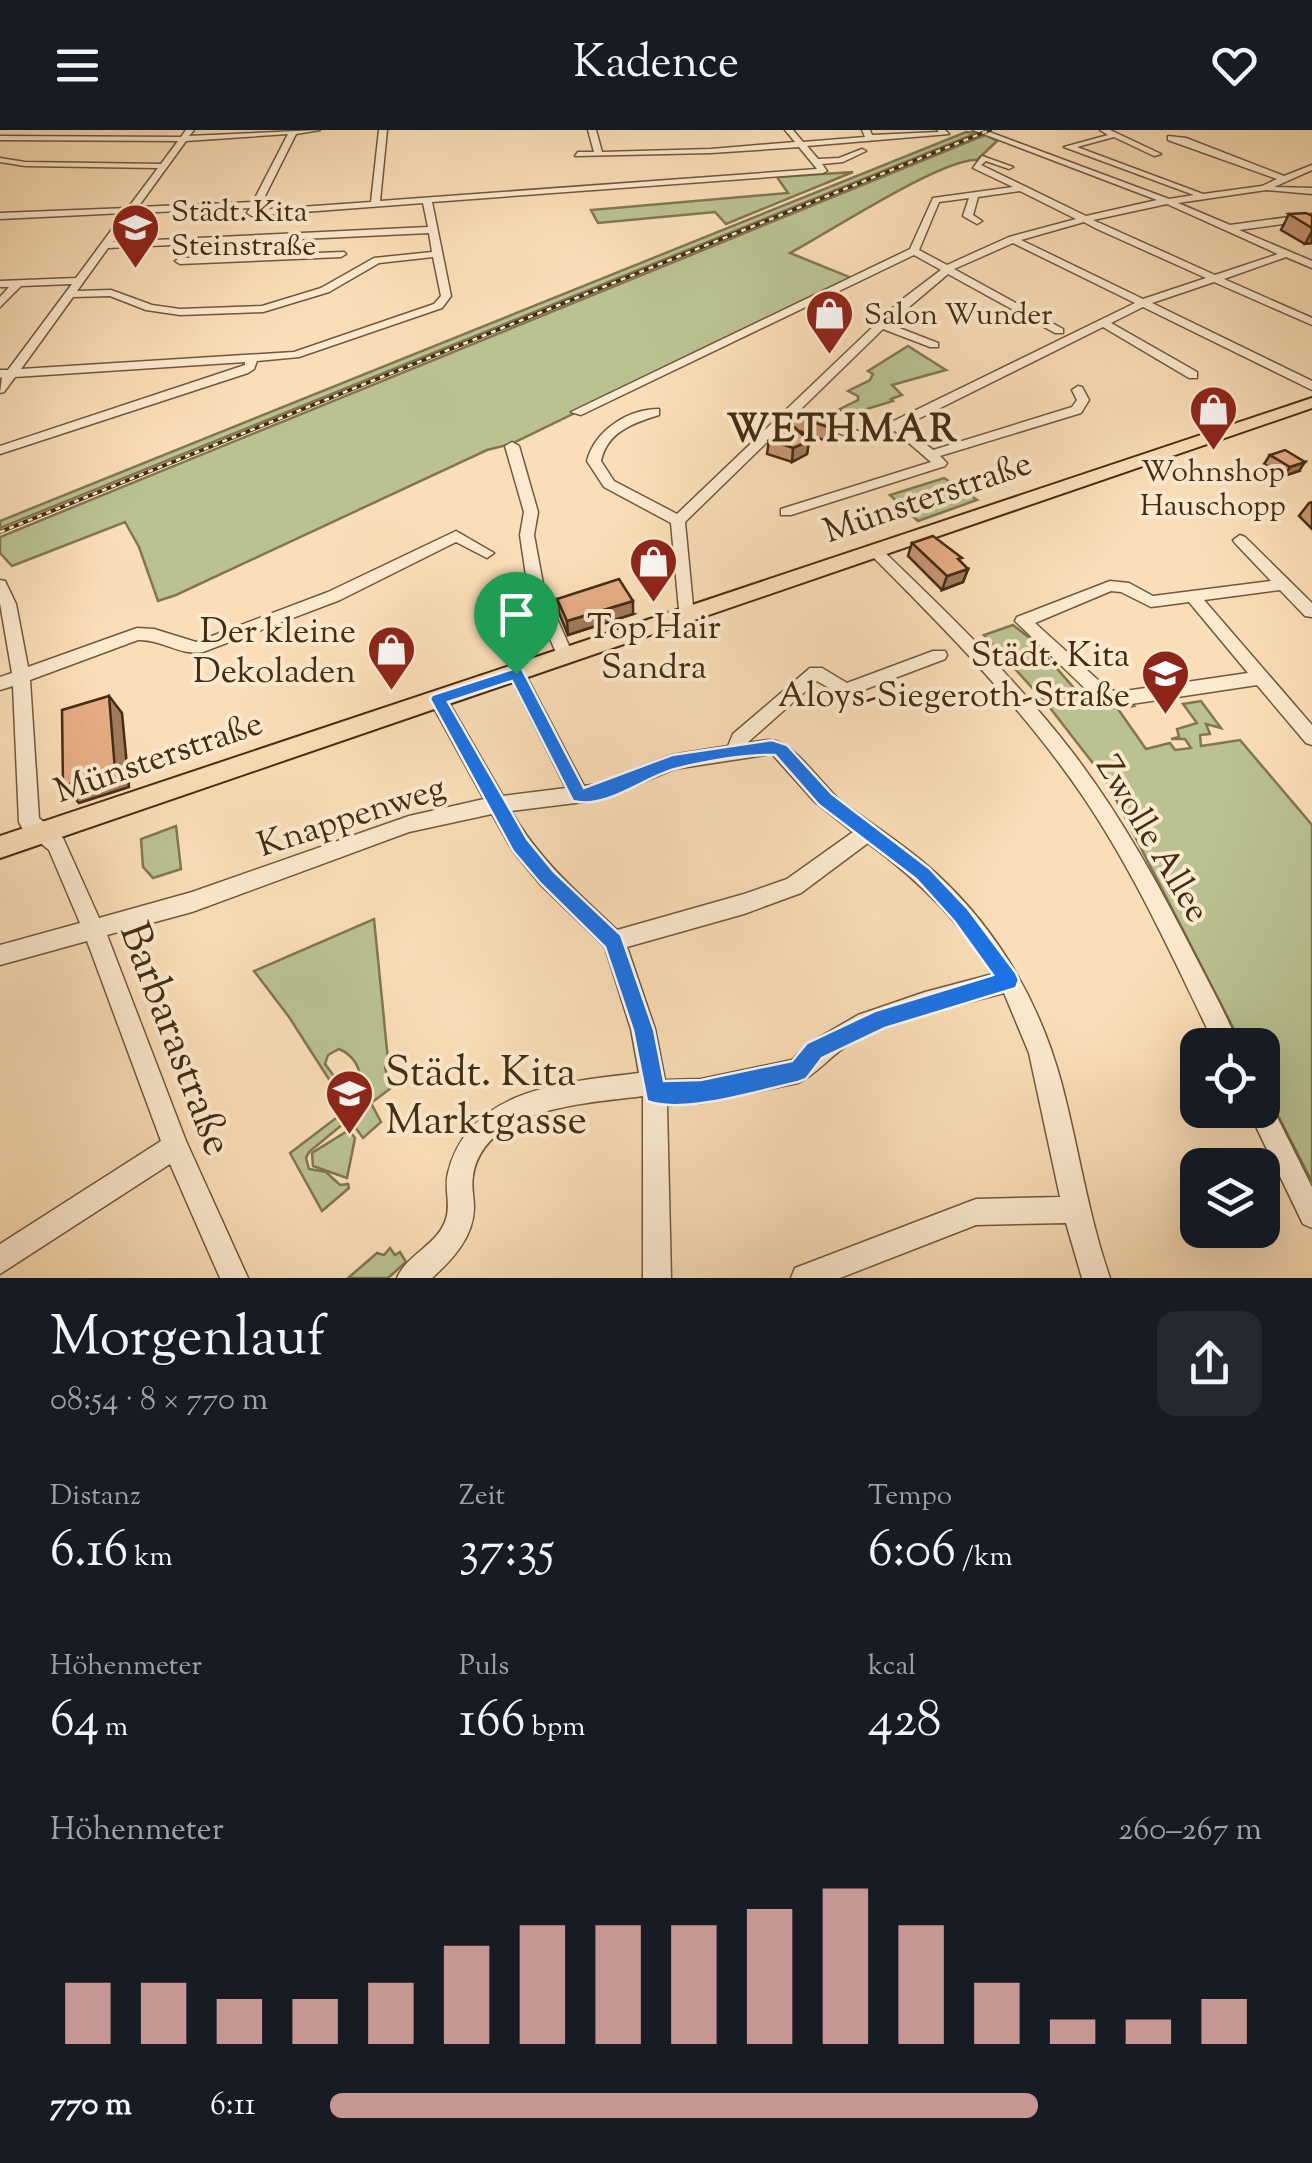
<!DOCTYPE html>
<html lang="de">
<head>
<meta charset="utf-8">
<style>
	body { margin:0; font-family:"Sorts Mill Goudy",serif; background:#242831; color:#f1f3f6; height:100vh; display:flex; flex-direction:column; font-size:38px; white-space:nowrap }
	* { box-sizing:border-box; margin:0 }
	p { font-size:32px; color:#9ea1a6 }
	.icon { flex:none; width:55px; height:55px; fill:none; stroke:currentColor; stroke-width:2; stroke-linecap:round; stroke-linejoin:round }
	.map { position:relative; height:1148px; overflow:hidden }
	.drawer { display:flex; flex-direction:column; background:#171b24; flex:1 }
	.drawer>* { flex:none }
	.tools { position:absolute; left:1180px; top:898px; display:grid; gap:20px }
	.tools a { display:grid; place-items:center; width:100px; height:100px; border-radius:20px; background:#171b24; box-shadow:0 10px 40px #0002; font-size:50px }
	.pin { position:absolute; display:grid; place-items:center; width:85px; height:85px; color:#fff; margin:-102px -42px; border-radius:50% 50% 50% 0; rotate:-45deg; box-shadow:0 0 10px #0007 }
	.pin .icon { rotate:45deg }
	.round { display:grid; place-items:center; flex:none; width:105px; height:105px; border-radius:20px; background:#242831 }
	.head { display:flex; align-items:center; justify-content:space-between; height:170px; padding:0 50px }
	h1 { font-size:55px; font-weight:600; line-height:75px }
	.figures { display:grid; grid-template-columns:repeat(3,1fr); gap:15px; height:170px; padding:10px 50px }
	.figures div { display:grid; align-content:center }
	.figures b { font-size:50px; font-weight:600 }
	.figures small { font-size:28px; font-weight:400 }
	.figures p { font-size:28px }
	.chart { height:280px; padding:20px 50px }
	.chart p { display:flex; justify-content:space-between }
	.chart svg { width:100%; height:180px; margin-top:10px; stroke:#c59692; stroke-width:6 }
	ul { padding:0 50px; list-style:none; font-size:32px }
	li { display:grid; grid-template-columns:160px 120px 1fr; align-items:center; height:75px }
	li i { height:25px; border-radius:12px; background:#c59692 }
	header { display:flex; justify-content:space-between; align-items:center; height:130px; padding:0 50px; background:#171b24; font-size:45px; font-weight:600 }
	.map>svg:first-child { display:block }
	.green { fill:#bbc291; stroke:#807752; stroke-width:2.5; fill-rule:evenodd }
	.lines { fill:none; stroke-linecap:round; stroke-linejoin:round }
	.minor-casing { stroke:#72583c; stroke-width:3 }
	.major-casing { stroke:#452c13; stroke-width:4 }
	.minor { fill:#fcead0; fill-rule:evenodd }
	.major { fill:#fbdeb7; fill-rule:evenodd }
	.rail-casing { stroke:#452c13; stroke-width:4 }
	.rail { stroke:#fcead0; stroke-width:2.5; stroke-dasharray:5; stroke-linecap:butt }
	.wall { fill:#c69572; stroke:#452c13; stroke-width:2.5 }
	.shaded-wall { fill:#a1795d; stroke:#452c13; stroke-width:2.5 }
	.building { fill:#e6ad85; stroke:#452c13; stroke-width:2.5 }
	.route { fill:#1a73e8; stroke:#fff; stroke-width:2.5; fill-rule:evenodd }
	.labels { text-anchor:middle; stroke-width:8; stroke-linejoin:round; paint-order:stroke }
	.far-poi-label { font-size:30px; fill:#452c13; stroke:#fcead0; text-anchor:start }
	.street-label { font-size:35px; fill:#452c13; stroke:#fcead0 }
	.poi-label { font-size:35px; fill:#452c13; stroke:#fcead0; text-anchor:end }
	.far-district-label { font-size:38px; font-weight:bold; letter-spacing:2.5px; fill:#452c13; stroke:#fcead0 }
	.near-street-label { font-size:42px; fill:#452c13; stroke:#fcead0 }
	.near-poi-label { font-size:42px; fill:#452c13; stroke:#fcead0; text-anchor:start }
</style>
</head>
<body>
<header><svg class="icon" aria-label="menu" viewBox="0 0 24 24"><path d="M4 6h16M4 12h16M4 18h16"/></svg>Kadence<svg class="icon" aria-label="heart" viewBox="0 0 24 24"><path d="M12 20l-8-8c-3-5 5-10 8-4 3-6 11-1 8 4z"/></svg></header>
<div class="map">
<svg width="1312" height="1148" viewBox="0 0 1312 1148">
	<rect width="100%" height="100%" fill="#fbdeb7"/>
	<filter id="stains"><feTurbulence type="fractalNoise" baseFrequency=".002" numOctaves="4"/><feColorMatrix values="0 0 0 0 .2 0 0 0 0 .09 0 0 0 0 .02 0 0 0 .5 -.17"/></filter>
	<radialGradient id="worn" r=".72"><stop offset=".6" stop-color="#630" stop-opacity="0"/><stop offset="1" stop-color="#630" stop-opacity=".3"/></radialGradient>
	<g class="green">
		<path d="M966,2L977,3L0,398V391Z"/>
		<path d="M985,5L997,11L977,30C942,28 828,103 790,123L852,148L511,314L487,320L176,465L158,471L139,417L125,392L12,436L0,423V407Z"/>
		<path d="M853,42L726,94L715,82L598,93L591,80L788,63L777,47Z"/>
		<path d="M908,216L946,240L892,255L902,265L891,269L893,271L851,284L838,280L858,270V266L848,261L870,250L873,244L868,241Z"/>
		<path d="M944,348L977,370L918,391L890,365Z"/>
		<path d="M1013,495L1031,509L1081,566L1099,568L1109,576L1131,573L1134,576L1118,579L1146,619L1170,613L1175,620L1191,618L1185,609H1171L1179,607L1177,599L1197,593L1183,574L1201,571L1221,598L1206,594L1210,604L1200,605L1201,616L1240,610L1312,695V1052L1263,956L1262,915H1242L1106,650L1047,574L984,505Z"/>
		<path d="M176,696L181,739L153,748L143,737L141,709Z"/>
		<path d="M374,789L388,930L385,938L391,958L371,973L381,992L363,1008L349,989L309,1022L306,1028L309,1039L326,1042L340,1055L348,1054L349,1058L322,1081L290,1023L348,979L289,887L254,841ZM339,919C353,925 363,939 359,955L343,958L325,934L328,925Z"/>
		<path d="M349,1000L355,1008L347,1048L313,1036L312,1023Z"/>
		<path d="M390,1118L395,1125L400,1122L406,1132L388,1148H348L377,1123L384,1125Z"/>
	</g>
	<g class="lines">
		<defs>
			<g id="minor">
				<path d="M186,0H194L189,6L320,0L296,4L258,80L371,72L379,0H387L380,71L817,39L799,17L711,23L575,26L578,22H594L588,0H596L602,22L711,19L795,12L785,0H793L803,12L865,7L862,0H870L872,5L939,2L937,0H945L949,4L807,16L818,29L839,28L862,19L866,21L843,32L822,34L827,41L823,43L432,72L451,166L442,178L299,227L257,231L254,239L248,243L0,324V316L245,235V232L15,247L4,262L0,263L2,247L0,248V240H8L72,154L21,156L0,177V167L9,157H0V151L76,148L124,83L0,89V83L128,78L158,38L25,36L0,32V28L25,32L161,34L178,11L0,10V6L181,7ZM288,4L253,72L138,77L186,11ZM423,73L428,97L113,112L134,83L250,78L247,83L252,86ZM429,103L432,122L374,128L321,158L262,176L180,179L152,175L111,160L77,161L108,118ZM433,127L441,166L434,174L294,222L21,239L73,167L110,166L146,180L180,185L263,182L329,162L379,133Z"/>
				<path d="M973,0H984L1169,69L1194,65L1064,17L1108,5L1100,0H1110L1161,24L1154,26L1114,7L1077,17L1203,64L1262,56L1277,49L1168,10V6L1186,8L1284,46L1312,35V40L1274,57L1312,58V64L1266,60L1178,73L1230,95L1312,84V90L1239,100L1312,131V138L1286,127L1224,149L1312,188V195L1214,152L1152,173L1312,251V260L1143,177L1111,193L1197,242V248H1189L1103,197L904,296L933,320L1072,277L1077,270L1072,260L1078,256L1082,257L1089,270L1081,283L940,326L947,333L945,336L791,385H781V379L931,332L895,301L868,313L811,294V288H819L867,304L1135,173L1013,113L954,139L1063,199V203H1055L948,144L889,194L938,213V217H930L883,199L685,392L694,486L692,490H680L671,393L604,357L587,331C595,300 628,279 659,279V285C633,293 607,302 601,331L614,351L677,384L900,171L941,140L914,125L581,285L571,282L910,119L933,68L1013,57L973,38L982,26L1013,37L1009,39L986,31L981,35L1086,86L1157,70ZM1020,61L1076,89L1009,107L947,135L919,120L939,72L969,68L963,86L977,94L982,91L973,85L978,67ZM1167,74L1278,124L1215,145L1093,90ZM1084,92L1097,99L1206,148L1143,169L1021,110Z"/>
				<path d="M344,122L346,124L341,127L180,134L175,131L180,128Z"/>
				<path d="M512,312L519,316L538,382L534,405L544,459L574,527L566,533L558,527L528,459L520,405L524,382L505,316Z"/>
				<path d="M456,401L494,423L487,428L456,412L340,470L203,522C179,526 162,509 138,510L30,550L39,688L63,708L99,788L192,762L409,686L484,669L429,569L438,562L444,564L503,666L566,658L509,544L511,540H523L584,656L598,654L672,625L728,616L733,604L810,538H822L847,553L933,521H945L947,525L945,529L845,567L817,551L747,613C754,612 763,610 770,610C793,610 823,657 843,673C870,693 897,710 923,732C992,790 1039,868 1062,955C1079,1020 1088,1085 1110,1148H1082L1066,1093L976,1095L840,1148H791L795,1138L976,1069L1060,1067L1029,923L1004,863C952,877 895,887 848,915C830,926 816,945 798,953L701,973L667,975L671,1148H643V966C589,973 483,977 473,1046C471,1056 474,1067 474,1077C474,1107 452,1130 432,1148H397C407,1124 438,1115 446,1089C451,1074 444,1058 448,1043C468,958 567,952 639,943L631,899L605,817L541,755L513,721L492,684L409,702L192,782L107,805L186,1011L248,1148H220L170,1034L0,1144V1114L161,1011L87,811L0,835V815L80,793L49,720L22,698L19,692L13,556L0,560V547L12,543L0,473V450L5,451L16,474L28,537L137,498L154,499L196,512L328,462ZM772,624L814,671L853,702L787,749L744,764L617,800C578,763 538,729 511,681L600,670L674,639ZM868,713C917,749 961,792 993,844L925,862L858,885L808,914L792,930L701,949L665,950L655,899L627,817L744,784L801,763Z"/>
				<path d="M1240,405L1245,407L1312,473V487L1305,486L1280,460L1204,470L1312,595V615L1306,613L1257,555L1118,576L1096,569L1015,491L1017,487L1110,451L1129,453L1153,466L1271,451L1235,413L1233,410ZM1111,461L1121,462L1151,477L1189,472L1248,543L1118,562L1108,559L1035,493Z"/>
				<path d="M874,415L879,417C947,482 1015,548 1073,623C1121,686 1159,755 1195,826C1210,855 1226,885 1239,915H1215C1174,830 1135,743 1082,665C1021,576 945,499 869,423L867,420Z"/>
				<path d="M1262,969L1269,971L1312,1057V1098L1303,1094L1248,980H1262Z"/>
			</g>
			<path id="major" d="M1312,268V278L0,728V706Z"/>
		</defs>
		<use href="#minor" class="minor-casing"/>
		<use href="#major" class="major-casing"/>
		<use href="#minor" class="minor"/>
		<use href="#major" class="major"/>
		<defs>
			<path id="rail" d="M0,402L990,0"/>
		</defs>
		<use href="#rail" class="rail-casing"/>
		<use href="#rail" class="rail"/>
	</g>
	<g class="wall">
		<path d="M1289,84L1312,86V113L1305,114L1281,100Z"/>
		<path d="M793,285L837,300L835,314L799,301L809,311L807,324L792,332L767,324L769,310L792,295Z"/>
		<path d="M1270,325L1299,341L1284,346L1264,334Z"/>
		<path d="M1312,372V399L1299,386L1309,373Z"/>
		<path d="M912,413L961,432L968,439L963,452L942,460L908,426Z"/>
		<path d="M557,469L633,484L568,505L559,483Z"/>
	</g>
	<g class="shaded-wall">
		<path d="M1312,101V113L1305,114Z"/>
		<path d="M809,311L807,324L792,332L793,318Z"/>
		<path d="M1305,332L1299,341L1284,346L1290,337Z"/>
		<path d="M968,439L963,452L942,460L947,446Z"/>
		<path d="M633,471V484L568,505L567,491Z"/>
		<path d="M109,566L122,583L129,657L79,673L63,656Z"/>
	</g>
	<g class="building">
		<path d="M1306,83L1312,86V98L1289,84Z"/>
		<path d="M811,283L824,287L837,300L793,285Z"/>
		<path d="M790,293L809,311L793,318L769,310Z"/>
		<path d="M1285,320L1305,332L1290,337L1270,325Z"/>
		<path d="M933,406L962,428L958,429L968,439L947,446L912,413Z"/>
		<path d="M619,449L633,471L567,491L557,469Z"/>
		<path d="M109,566L115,640L63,656L62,580Z"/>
	</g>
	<path class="route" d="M516,538L522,539L584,658L672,625L772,610L787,615L832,664L929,738L968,779L1016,843L1019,850L1016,858L885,898L822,928L806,949L798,952C761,960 682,985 647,971L633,900L605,817L541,754L513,721L430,569L432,565ZM512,551L573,671C606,680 644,647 675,639C705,631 745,624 775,625L819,675L916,749L954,791L993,845L875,881L807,913L792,931L701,950L664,951L654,900L621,805L554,742L527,709L448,572Z"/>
	<defs>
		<symbol id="school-pin" viewBox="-11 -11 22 30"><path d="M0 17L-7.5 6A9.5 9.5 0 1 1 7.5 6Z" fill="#8f2418" stroke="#fcead0"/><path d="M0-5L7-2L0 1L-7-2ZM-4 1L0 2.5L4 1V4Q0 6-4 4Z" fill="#fff"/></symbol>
		<symbol id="shop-pin" viewBox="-11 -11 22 30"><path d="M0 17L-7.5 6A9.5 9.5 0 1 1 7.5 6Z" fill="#8f2418" stroke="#fcead0"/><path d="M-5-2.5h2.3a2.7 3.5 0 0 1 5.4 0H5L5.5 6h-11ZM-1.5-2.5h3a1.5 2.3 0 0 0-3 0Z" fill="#fff"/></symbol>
	</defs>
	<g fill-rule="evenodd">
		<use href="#school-pin" x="108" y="70" width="55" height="75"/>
		<use href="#shop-pin" x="802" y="156" width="55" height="75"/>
		<use href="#shop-pin" x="1186" y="252" width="55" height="75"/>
		<use href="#shop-pin" x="626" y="404" width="55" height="75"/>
		<use href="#shop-pin" x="364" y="492" width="55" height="75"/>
		<use href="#school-pin" x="1138" y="516" width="55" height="75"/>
		<use href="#school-pin" x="322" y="936" width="55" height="75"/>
	</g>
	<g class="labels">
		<g class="far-poi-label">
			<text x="171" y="91">Städt. Kita<tspan x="171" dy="34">Steinstraße</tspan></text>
			<text x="864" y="194">Salon Wunder</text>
			<text x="1213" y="351" text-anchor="middle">Wohnshop<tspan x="1213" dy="34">Hauschopp</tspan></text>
		</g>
		<g class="street-label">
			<text transform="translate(927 366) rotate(-19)" y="12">Münsterstraße</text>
			<text transform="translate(158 626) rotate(-19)" y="12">Münsterstraße</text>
			<text transform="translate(351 685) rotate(-18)" y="12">Knappenweg</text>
			<text transform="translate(1154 708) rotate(59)" y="12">Zwolle Allee</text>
		</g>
		<g class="poi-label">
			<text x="654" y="508" text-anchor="middle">Top Hair<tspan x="654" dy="40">Sandra</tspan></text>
			<text x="356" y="512">Der kleine<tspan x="356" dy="40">Dekoladen</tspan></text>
			<text x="1130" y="536">Städt. Kita<tspan x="1130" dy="40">Aloys-Siegeroth-Straße</tspan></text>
		</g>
		<g class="far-district-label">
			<text x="843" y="311">WETHMAR</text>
		</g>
		<g class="near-street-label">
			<text transform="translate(178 908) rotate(69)" y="15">Barbarastraße</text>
		</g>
		<g class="near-poi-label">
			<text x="385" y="955">Städt. Kita<tspan x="385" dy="48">Marktgasse</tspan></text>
		</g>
	</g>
	<rect width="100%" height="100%" filter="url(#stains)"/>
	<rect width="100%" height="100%" fill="url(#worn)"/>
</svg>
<div class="tools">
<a><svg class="icon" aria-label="locate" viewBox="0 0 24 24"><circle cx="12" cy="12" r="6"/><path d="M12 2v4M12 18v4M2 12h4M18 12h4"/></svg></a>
<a><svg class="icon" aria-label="layers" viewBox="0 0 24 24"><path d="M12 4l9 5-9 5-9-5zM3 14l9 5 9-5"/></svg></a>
</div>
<div class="pin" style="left:516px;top:544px;background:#1e9e55"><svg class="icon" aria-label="arrive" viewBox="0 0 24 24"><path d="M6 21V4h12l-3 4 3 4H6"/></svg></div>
</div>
<section class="drawer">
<div class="head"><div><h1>Morgenlauf</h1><p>08:54 · 8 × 770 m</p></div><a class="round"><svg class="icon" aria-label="share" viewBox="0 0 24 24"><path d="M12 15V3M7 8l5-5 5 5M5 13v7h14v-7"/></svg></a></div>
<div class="figures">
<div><p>Distanz</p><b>6.16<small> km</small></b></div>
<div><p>Zeit</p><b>37:35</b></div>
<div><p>Tempo</p><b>6:06<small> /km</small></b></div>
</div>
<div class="figures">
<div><p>Höhenmeter</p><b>64<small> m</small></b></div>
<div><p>Puls</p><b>166<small> bpm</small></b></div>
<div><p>kcal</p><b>428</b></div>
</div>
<div class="chart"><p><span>Höhenmeter</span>260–267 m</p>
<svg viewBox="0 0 160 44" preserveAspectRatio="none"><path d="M5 44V29M15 44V29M25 44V33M35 44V33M45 44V29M55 44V20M65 44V15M75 44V15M85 44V15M95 44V11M105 44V6M115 44V15M125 44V29M135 44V38M145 44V38M155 44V33"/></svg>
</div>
<ul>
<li><b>770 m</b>6:11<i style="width:76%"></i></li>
</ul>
</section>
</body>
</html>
